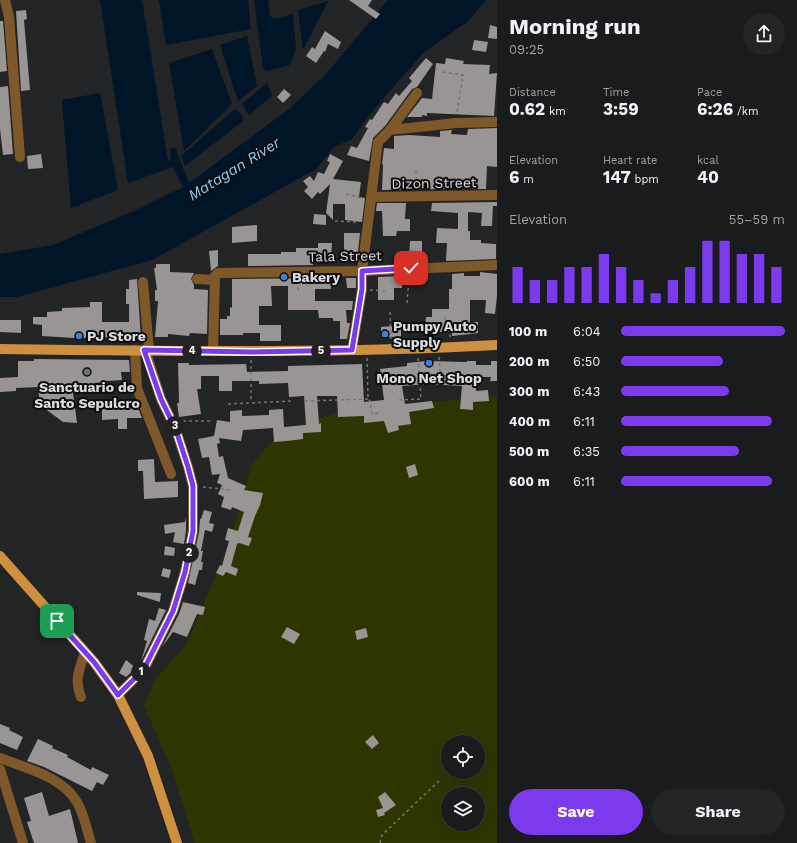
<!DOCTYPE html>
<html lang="en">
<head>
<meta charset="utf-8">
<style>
	body { margin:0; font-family:"Work Sans",sans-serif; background:#232425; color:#f1f3f6; height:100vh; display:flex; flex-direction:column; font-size:15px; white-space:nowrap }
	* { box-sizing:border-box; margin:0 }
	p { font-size:13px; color:#9fa1a3 }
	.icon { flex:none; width:22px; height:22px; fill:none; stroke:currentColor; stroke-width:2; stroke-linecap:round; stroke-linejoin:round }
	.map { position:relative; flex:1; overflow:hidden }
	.sheet { display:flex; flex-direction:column; background:#1a1b1c; width:300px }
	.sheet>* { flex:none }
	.fabs { position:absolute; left:441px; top:735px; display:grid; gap:8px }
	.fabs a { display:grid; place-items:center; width:44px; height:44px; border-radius:50%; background:#1a1b1c; box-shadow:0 4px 16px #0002,0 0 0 1px #38393b; font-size:20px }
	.pin { position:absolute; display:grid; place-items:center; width:34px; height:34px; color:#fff; margin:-17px; border-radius:8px; box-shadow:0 2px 6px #0006 }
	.km { position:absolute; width:20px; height:20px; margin:-10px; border-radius:50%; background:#222; color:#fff; font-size:11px; line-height:20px; text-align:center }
	.round { display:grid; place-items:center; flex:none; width:42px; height:42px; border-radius:21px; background:#232425 }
	.head { display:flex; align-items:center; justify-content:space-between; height:68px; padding:0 12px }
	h1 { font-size:22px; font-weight:700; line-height:30px }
	.figures { display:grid; grid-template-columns:repeat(3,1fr); gap:6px; height:68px; padding:4px 12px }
	.figures div { display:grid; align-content:center }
	.figures b { font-size:17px; font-weight:700 }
	.figures small { font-size:11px; font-weight:400 }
	.figures p { font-size:11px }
	.chart { height:112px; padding:8px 12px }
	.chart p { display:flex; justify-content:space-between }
	.chart svg { width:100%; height:72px; margin-top:4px; stroke:#7c3aed; stroke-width:6 }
	.primary-button { display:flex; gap:8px; margin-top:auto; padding:8px 12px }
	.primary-button a { flex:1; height:46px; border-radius:24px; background:#7c3aed; color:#fff; font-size:16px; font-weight:700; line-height:46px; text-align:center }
	.primary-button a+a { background:#232425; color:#f1f3f6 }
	ul { padding:0 12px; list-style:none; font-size:13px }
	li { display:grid; grid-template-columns:64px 48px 1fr; align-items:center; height:30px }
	li i { height:10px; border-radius:5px; background:#7c3aed }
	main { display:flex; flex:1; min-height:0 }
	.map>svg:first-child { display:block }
	.green { fill:#2f3500; fill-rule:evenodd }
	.water { fill:#001527 }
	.building { fill:#989594 }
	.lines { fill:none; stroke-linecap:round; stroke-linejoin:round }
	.path { stroke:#727476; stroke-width:1.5; stroke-dasharray:3 3; stroke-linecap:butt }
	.minor { stroke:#7e5829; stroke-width:10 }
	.major { stroke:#ce903f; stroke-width:10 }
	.route-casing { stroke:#fff; stroke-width:8 }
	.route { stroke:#7c3aed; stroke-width:5 }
	.shop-dot { fill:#3f7fe0; stroke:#0d0d0e; stroke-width:1.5 }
	.worship-dot { fill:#6b7280; stroke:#0d0d0e; stroke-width:1.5 }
	.labels { text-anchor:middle; stroke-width:4; stroke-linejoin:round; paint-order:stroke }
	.street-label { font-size:14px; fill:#dcdddf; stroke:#0d0d0e }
	.poi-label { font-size:14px; font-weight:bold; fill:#dcdddf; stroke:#0d0d0e; text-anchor:start }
	.water-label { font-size:15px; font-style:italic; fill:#8fcdfa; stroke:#0d0d0e }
</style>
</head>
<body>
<main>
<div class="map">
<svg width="497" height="843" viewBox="0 0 497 843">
	<rect width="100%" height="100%" fill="#222426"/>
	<path class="green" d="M497,396V843H195L172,770L144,706L154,681L187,643L226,552L252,464L282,430L348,410ZM448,742H478V772H448ZM448,794H478V824H448Z"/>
	<g class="water">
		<path d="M100,0H142L168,161L171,160L170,149L175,147L189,183L289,109L326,74L388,0H486L467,22L423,53L369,115L352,139L334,147L316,169L152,260L17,297H0V254L53,245L136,210L183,187L173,167L128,183Z"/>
		<path d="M159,0H248L251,29L166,45Z"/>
		<path d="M254,0H268L270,16L274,19L293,14L296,49L290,65L266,71L263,68Z"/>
		<path d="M328,1L303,50L298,10Z"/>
		<path d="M247,36L257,86L238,101L220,45Z"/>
		<path d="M212,49L232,104L184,151L169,63Z"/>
		<path d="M267,83L272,96L249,115L242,104Z"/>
		<path d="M100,93L118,190L71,208L62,100Z"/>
		<path d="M235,109L241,114L243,121L185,166L181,156Z"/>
	</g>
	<g class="building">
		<path d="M349,0H372L368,6L380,14L376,19Z"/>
		<path d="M26,10L27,19L24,20L30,90L21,91L16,11Z"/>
		<path d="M0,21H3L7,71L0,72Z"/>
		<path d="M490,25L497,27V39L488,38Z"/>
		<path d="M325,31L341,42L338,49L328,44L325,52L324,51L316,63L306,56L312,47L315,49Z"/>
		<path d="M474,40L488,42L486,52L472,50Z"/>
		<path d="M426,58L433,64L417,87L412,89L385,126L373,138L369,161L347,155L351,146L357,148L368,128L365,127L370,119L372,120L384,102L388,104L396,93L399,96L412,81L409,78Z"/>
		<path d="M446,58L464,61L463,64L490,65L489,74L497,73L494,116L427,113V116L422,115V117H407L422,98L432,99L436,63L445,64Z"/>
		<path d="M8,86L13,154L3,155L0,129V87Z"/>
		<path d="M284,89L291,95L283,103L277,97Z"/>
		<path d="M497,128V167L487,166L486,189H472V187H464V180L449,179L448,189L382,190L383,165L382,164L384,148L394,149V136L409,135L440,137V131L452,130L451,134L467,135L468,129Z"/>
		<path d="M41,154L43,168L28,169L27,156Z"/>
		<path d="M330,154L343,161L333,179L361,182L359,197L365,198L362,222L345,220V204H333V220L326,213L330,184L320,194L318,192L312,199L304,191L308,187L303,181L310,176L314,181L318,172L324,174L330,162L327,161Z"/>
		<path d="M497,202V206H493L492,226H481L482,213L468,212V231H470V240H481V243L496,244V259L446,261L447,243H436L437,228L458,229V213L431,211L432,203Z"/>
		<path d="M377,203H406L405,219H410V231H397L396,236H383L382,211H376Z"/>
		<path d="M314,214L326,215V225L313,224Z"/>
		<path d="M257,225V241L232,243V227Z"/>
		<path d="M344,233H360L357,262L344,261Z"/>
		<path d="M410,241H422V256H409Z"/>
		<path d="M318,243H332L331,259L313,258V265L248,266V254H281V252H296V248H318Z"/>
		<path d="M218,250V266L211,271L209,251Z"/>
		<path d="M156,264H170V272L194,273L191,279L194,285V289L208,290L207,334L190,333L189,336L168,334V337H155L158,301H155V290H157L154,268H156Z"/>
		<path d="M480,272L497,274V296L495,314L485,313L486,300H470V322H478V333L452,336V332H425L426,317H432V309H449V289H452V274L464,273V276H480Z"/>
		<path d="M402,276V288H394V300H378V277Z"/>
		<path d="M331,278V289H315V301H353L352,310H346L347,323H350L347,339H340V321H333V318H319L318,310H288V286H271L272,306H259V325H281V341H260V333H243V335H220V319H227V316H230V307L232,308V279Z"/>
		<path d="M346,278H356V288H347Z"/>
		<path d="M137,279L141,339L126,338V337L74,338L42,336V325L33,324V317H47V312L62,311V308L90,307V302H102V322H129V304H126V289H129V280Z"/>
		<path d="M0,320H21V333L0,332Z"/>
		<path d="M392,326H401V337H381V327Z"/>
		<path d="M34,359L129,360L130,372H121L122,380L106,381V382L94,383V385H72L77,423L63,422L40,405L38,387L16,388V391L0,392V378L18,377V361H34Z"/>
		<path d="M426,361L467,362V361H476V365H491V361H497V381H490L491,377H476V391L488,390L489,401L473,402V410L460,409L462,386L428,384L402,386L405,404L432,401L434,408L409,412L411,424L398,426L399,430L388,433L384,421L364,423V416L338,417L337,396H317L319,424L321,423V432L303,433V439L287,441L274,442L273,428L243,430L241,441L219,438L220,443L217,444L219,457L223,456L228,478L246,486L244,490L263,493L260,505L255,516L248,537L252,538L249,546L239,543L237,544L231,566L238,569L236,576L226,572L223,576L216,573L220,565L222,566L229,541L225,540L228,528L238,531L244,512L232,507L231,510L221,507L224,497L218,494L222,485L217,483L220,474L212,475L209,457L202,458L198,439L214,436L217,420L230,422V411L242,410V416L269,415V410L283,409L284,427L306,425L304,396L289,397L288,383L259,384V381H232V391H219V376H201V389H197L201,414L179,417L177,403H179L178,363H189V365L246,364L247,372L288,371V366L362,364L364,402L384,400L380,369L407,366V363Z"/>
		<path d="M136,403L142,418H127V429H118V419L102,420V409L126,407V404Z"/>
		<path d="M154,459L155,482L178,481V497L144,499L143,471H138V460Z"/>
		<path d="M415,464L418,475L409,478L406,467Z"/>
		<path d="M204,510L212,512L209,523L214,524L212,532L205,530L201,551H203L201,562H203L202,570H199L195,585L188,583L199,532L200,519H201Z"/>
		<path d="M186,517V530L184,544L173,542L175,532L165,534L164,525L185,522Z"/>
		<path d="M165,546L175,548L174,556L164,555Z"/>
		<path d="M163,568L171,570L169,578L161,576Z"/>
		<path d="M137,592L161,593L160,602L137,595Z"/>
		<path d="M183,602L205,607L203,615L197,614L187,637L173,632L162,647L179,614Z"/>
		<path d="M159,608L166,610L141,661L147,641L144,640L149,619L155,621Z"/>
		<path d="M287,627L300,634L294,644L281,637Z"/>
		<path d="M366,628L368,637L357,640L355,631Z"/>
		<path d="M126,660L136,668L126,677L119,673Z"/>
		<path d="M0,724L10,728L9,730L23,737L17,750L0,743Z"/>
		<path d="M373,735L379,743L372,749L365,742Z"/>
		<path d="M38,739L53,746L52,748L68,755L67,757L91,770L92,767L109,775L103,785L97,782L92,791L44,767L27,761Z"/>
		<path d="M42,792L49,816L70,809L78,843H34L27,822L31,821L24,798Z"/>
		<path d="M385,792L396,805L384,813L385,815L378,817L376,810L383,808L378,797Z"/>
	</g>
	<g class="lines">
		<g class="path">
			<path d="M443,72L463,75L457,113"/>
			<path d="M416,171L417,188"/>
			<path d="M346,194L361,198"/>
			<path d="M335,221L358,222"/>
			<path d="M298,290V280"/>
			<path d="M370,290L388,291"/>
			<path d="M407,303L409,278"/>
			<path d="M390,312L391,340"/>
			<path d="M445,317L451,339"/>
			<path d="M439,357L441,382"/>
			<path d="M367,358L368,399L370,401L372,414L379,413"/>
			<path d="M251,360V402"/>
			<path d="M399,400L421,399L418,356"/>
			<path d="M305,401L368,399"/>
			<path d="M228,404L293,401"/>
			<path d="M183,421H213"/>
			<path d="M203,487L231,490"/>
			<path d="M380,843L382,835L439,781"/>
		</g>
		<g class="minor">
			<path d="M5,0L9,17L20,157"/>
			<path d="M390,130L417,93"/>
			<path d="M371,197L497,195"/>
			<path d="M197,279L215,280"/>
			<path d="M143,282L149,350"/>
			<path d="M135,350L137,388L171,474"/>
			<path d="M352,350L362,289V271L378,142L390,130L456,123L497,122"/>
			<path d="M213,351L215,276L218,273L362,271L497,265"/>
			<path d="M118,695L144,669L173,611L185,572L193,531V486L188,467L176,430L161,399L145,350"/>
			<path d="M81,697C74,680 79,670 85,653"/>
			<path d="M0,758C25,768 62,776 77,802C84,814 87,830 91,843"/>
			<path d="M0,769L23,843"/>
		</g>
		<g class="major">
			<path d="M0,349C166,351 331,354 497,345"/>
			<path d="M0,556L94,662L118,695L148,756L177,843"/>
		</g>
	</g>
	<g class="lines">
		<defs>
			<path id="route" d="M57,621L94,662L118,695L144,669L173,611L185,572L193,531V486L188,467L176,430L161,399L144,350L251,352L352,350L362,289V271L411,268"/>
		</defs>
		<use href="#route" class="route-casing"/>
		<use href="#route" class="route"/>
	</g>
	<g class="shop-dot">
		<circle cx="284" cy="277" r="4"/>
		<circle cx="385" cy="334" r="4"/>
		<circle cx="79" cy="336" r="4"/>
		<circle cx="429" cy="363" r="4"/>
	</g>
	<circle class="worship-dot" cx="87" cy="372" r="4"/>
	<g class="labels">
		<g class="street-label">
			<text transform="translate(434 183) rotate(-1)" y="5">Dizon Street</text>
			<text transform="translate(345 256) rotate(-1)" y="5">Tala Street</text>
		</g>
		<g class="poi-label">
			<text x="292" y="282">Bakery</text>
			<text x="393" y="331">Pumpy Auto<tspan x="393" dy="16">Supply</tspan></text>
			<text x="87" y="341">PJ Store</text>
			<text x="429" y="383" text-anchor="middle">Mono Net Shop</text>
			<text x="87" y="392" text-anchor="middle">Sanctuario de<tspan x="87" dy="16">Santo Sepulcro</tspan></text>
		</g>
		<g class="water-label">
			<text transform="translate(234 169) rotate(-32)" y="5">Matagan River</text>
		</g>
	</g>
</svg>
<div class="fabs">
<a><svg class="icon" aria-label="locate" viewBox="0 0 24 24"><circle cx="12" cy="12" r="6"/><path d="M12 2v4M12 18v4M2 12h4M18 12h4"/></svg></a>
<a><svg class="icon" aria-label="layers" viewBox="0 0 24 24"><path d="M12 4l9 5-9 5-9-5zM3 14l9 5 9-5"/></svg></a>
</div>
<div class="pin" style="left:57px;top:621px;background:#1e9e55"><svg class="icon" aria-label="arrive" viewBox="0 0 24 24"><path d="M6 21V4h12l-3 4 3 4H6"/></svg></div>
<div class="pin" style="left:411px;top:268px;background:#d93025"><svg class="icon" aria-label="check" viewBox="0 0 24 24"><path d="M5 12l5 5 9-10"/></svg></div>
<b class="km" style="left:141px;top:672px">1</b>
<b class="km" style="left:189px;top:553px">2</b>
<b class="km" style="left:175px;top:426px">3</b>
<b class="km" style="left:192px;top:351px">4</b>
<b class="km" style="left:321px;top:351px">5</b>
</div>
<section class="sheet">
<div class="head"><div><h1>Morning run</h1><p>09:25</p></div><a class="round"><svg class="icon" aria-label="share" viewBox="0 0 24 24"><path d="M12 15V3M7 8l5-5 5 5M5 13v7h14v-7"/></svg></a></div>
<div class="figures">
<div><p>Distance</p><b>0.62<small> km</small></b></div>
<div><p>Time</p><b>3:59</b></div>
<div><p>Pace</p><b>6:26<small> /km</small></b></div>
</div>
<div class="figures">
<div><p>Elevation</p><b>6<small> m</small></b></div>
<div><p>Heart rate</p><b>147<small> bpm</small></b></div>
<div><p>kcal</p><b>40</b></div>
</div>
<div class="chart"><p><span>Elevation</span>55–59 m</p>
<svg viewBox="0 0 160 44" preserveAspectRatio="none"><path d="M5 44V22M15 44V30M25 44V30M35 44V22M45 44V22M55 44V14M65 44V22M75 44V30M85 44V38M95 44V30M105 44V22M115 44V6M125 44V6M135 44V14M145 44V14M155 44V22"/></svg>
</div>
<ul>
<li><b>100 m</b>6:04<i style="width:100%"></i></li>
<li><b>200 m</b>6:50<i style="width:62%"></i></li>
<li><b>300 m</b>6:43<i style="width:66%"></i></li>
<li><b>400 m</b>6:11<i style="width:92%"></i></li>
<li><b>500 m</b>6:35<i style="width:72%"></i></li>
<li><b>600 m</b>6:11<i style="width:92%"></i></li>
</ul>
<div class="primary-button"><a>Save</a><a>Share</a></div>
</section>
</main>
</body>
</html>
